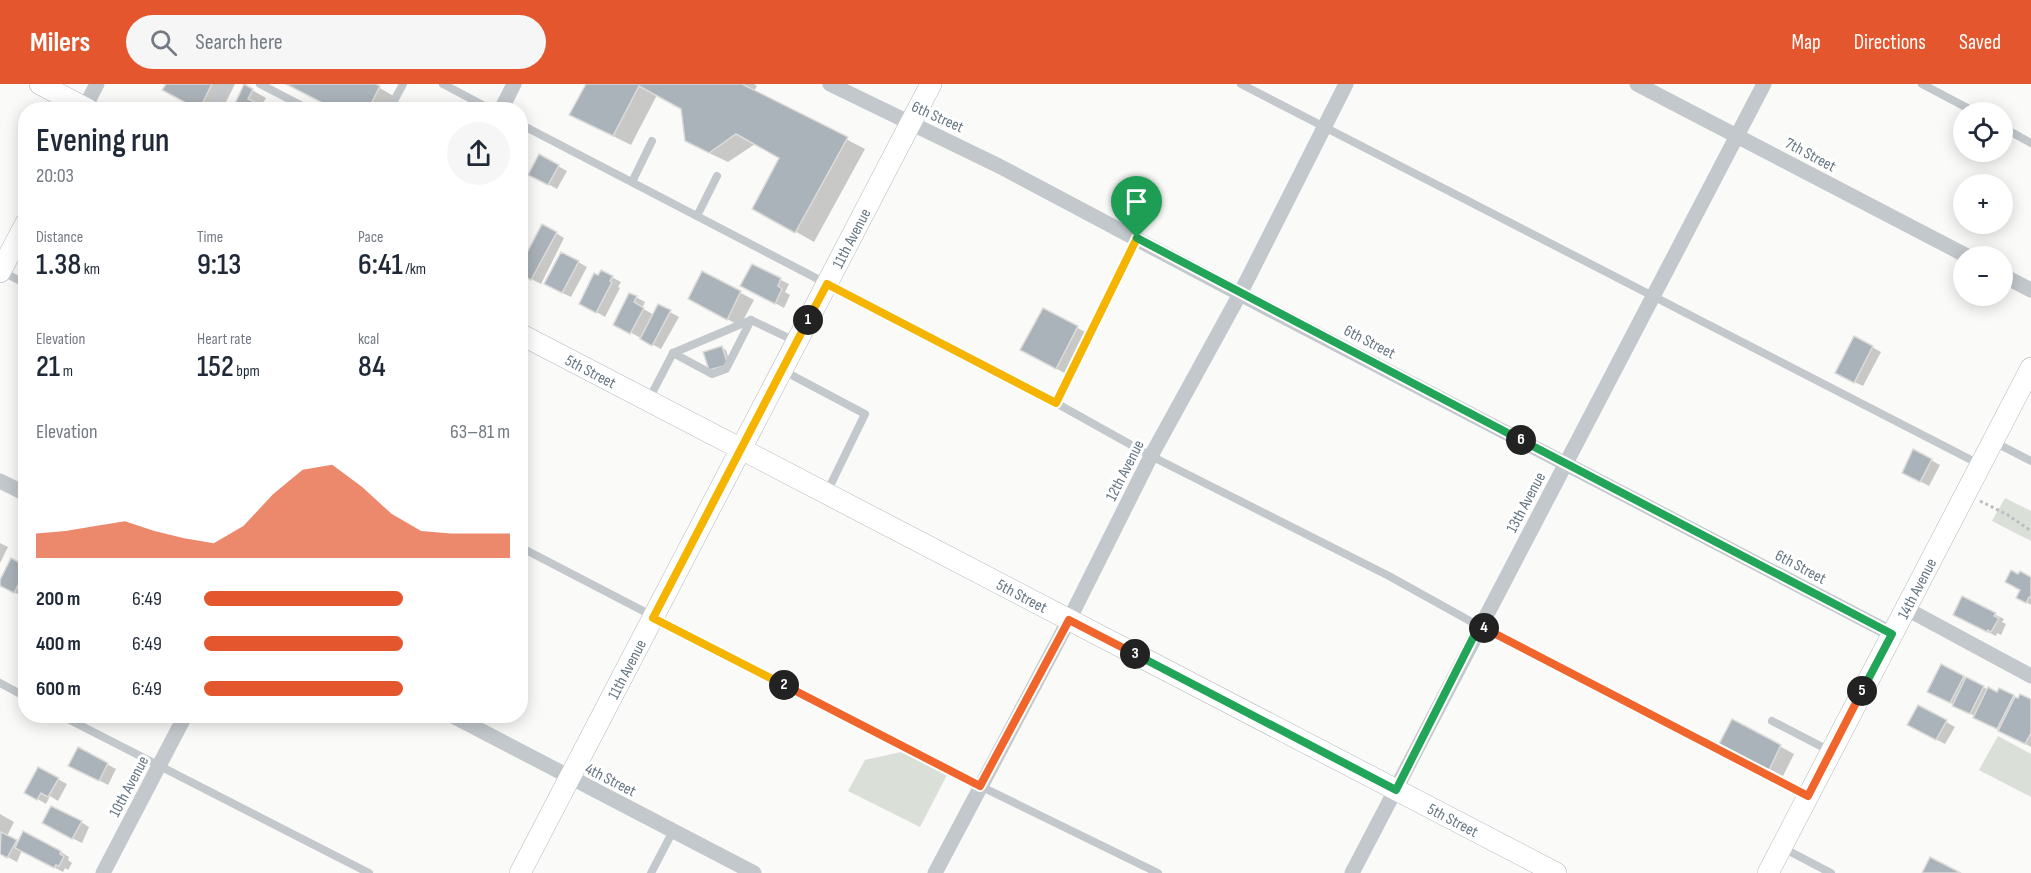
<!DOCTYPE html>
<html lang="en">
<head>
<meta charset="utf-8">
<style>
	body { margin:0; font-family:"Sofia Sans Condensed",sans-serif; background:#f6f6f7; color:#1f2937; height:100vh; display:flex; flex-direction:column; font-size:22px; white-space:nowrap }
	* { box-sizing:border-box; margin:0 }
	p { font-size:20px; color:#747a83 }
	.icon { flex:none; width:33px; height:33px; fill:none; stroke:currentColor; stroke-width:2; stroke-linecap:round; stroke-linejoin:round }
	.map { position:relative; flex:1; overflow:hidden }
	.sheet { position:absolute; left:18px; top:18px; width:510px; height:621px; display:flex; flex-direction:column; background:#fff; border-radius:24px; box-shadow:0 3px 15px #0003 }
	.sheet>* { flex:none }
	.controls { position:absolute; left:1953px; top:18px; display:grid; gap:12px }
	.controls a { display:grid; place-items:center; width:60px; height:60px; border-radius:50%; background:#fff; box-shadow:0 3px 15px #0003; font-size:30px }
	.pin { position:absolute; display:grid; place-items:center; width:51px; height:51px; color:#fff; margin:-62px -26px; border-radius:50% 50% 50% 0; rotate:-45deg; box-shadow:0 0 6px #0007 }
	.pin .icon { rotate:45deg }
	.km { position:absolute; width:30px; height:30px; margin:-15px; border-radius:50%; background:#222; color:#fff; font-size:16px; line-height:30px; text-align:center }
	.round { display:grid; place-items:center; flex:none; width:63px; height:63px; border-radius:32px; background:#f6f6f7 }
	.headline { display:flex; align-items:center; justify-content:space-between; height:102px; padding:0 18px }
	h1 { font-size:33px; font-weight:600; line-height:45px }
	.stats { display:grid; grid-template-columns:repeat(3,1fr); gap:9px; height:102px; padding:6px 18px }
	.stats div { display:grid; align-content:center }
	.stats b { font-size:30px; font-weight:600 }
	.stats small { font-size:16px; font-weight:400 }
	.stats p { font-size:16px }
	.chart { height:168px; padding:12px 18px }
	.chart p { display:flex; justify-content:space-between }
	.chart svg { width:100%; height:108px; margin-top:6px; fill:#e4572e; opacity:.7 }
	ul { padding:0 18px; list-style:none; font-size:20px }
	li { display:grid; grid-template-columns:96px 72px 1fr; align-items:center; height:45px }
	li i { height:15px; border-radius:8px; background:#e4572e }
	header { display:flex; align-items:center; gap:36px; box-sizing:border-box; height:84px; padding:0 30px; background:#e4572e; color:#fff }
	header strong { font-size:28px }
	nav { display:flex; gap:33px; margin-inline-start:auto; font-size:21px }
	.search { width:420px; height:54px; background:#f6f6f7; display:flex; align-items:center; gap:15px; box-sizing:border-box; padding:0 21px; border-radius:33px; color:#747a83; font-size:22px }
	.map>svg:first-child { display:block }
	.green { fill:#dadfd7 }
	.shadow { fill:#0003 }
	.building { fill:#aab3b9; stroke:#dcdcda; stroke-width:1.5 }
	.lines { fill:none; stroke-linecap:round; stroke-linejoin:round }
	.secondary-casing { stroke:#b3babf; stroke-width:22 }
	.path { stroke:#bbbfc2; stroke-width:3; stroke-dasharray:3 3; stroke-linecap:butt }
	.lane { stroke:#c3c8cc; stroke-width:8 }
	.street { stroke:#c3c8cc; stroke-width:15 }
	.secondary { stroke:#fff; stroke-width:21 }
	.split-1-casing { stroke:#fff; stroke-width:12 }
	.split-2-casing { stroke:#fff; stroke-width:12 }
	.split-3-casing { stroke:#fff; stroke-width:12 }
	.split-4-casing { stroke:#fff; stroke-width:12 }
	.split-5-casing { stroke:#fff; stroke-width:12 }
	.split-6-casing { stroke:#fff; stroke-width:12 }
	.split-7-casing { stroke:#fff; stroke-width:12 }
	.split-1 { stroke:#f5b400; stroke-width:8 }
	.split-2 { stroke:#f5b400; stroke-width:8 }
	.split-3 { stroke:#f0652b; stroke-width:8 }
	.split-4 { stroke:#22a559; stroke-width:8 }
	.split-5 { stroke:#f0652b; stroke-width:8 }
	.split-6 { stroke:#22a559; stroke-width:8 }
	.split-7 { stroke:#22a559; stroke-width:8 }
	.labels { text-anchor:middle; stroke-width:6; stroke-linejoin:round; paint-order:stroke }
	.street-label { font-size:16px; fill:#657683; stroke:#fff }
</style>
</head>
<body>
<header>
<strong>Milers</strong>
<div class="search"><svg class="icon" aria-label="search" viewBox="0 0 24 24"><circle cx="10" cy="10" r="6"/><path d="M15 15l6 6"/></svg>Search here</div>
<nav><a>Map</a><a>Directions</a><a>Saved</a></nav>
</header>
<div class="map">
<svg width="2031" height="789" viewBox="0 0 2031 789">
	<rect width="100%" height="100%" fill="#fafaf8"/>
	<g class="green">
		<path d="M2005,414L2031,427V457L1992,437Z"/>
		<path d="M1998,652L2031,670V713L1979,686Z"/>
		<path d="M901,668L947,691L920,743L848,707L865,676Z"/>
	</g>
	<g class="shadow">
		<path d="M167,0H235L222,26H200L164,6Z"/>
		<path d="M287,0H373L397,14L391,26H337Z"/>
		<path d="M587,0H754L757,2L754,7L865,65L814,158L754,124L781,74L755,60L728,78L705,67L683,25L657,11L631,61L589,40Z"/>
		<path d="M245,2L266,14L261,22L234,26Z"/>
		<path d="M409,20L419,26H406Z"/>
		<path d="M540,72L567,87L557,105L539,95Z"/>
		<path d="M556,149L564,154L541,200L520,189Z"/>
		<path d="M520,155L526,158L520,169Z"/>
		<path d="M578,178L587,183L571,213L554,205Z"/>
		<path d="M752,182L789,200L785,208L790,211L784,224L742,201Z"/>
		<path d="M602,188L621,198L618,203L620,204L605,233L581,219Z"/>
		<path d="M703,189L754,216L740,242L703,222Z"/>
		<path d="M636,213L645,218L642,224L654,231L659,222L679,233L661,265L615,240Z"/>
		<path d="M1043,226L1091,251L1070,292L1035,273Z"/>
		<path d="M1872,263L1881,268L1863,302L1846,294Z"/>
		<path d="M722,264L726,266L731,282L714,288L710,285Z"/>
		<path d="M1931,376L1940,381L1929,402L1912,393Z"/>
		<path d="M0,459L8,463L0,479Z"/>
		<path d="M26,483V508L23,513L0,500Z"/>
		<path d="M2019,492L2031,494V521L2018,513L2021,506Z"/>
		<path d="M1963,514L2004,535L2002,538L2006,540L2001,551L1997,549L1996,552L1963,536Z"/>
		<path d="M1942,582L1997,610L2031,617V663L1938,612Z"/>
		<path d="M1733,637L1794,670L1783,692L1735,667Z"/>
		<path d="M1946,638L1955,643L1945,660L1918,646Z"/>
		<path d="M79,665L116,685L108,701L79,686Z"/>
		<path d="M39,685L67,700L58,717L50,712L46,720L26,708Z"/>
		<path d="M0,730L14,738L7,752L19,759L24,749L61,768L69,773L68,776L72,779L68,786L65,784L63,788L22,766L17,778L0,769Z"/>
		<path d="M81,738L89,743L82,759L52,744Z"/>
	</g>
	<g class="building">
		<path d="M166,0H212L199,26L162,6Z"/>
		<path d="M244,0L253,5L248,15L271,26H232Z"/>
		<path d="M286,0H376L380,2L368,26H336Z"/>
		<path d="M586,0H742L848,53L795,149L752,125L779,74L736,50L709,69L685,57L681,25L639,2L613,52L569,31Z"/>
		<path d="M539,70L559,81L548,101L528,91Z"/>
		<path d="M542,140L557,148L531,196L520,190V182Z"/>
		<path d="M561,168L579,177L562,209L544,200Z"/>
		<path d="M752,180L781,194L778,202L782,205L775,220L740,202Z"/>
		<path d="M601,186L613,192L610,197L612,198L596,229L579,220L594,189L598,191Z"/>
		<path d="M702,187L741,207L727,236L688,215Z"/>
		<path d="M629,209L637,212L634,218L644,224L630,250L613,241Z"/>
		<path d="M658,220L671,226L652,262L640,255Z"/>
		<path d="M1043,224L1078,242L1056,285L1020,266Z"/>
		<path d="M1854,252L1873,262L1854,299L1835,289Z"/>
		<path d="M722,262L728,281L709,286L703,268Z"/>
		<path d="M1913,365L1932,375L1920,398L1902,389Z"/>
		<path d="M11,474L26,482V486L14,509L0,502V496Z"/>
		<path d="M2011,486L2018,490L2020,487L2031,493V514L2029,513L2026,519L2016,514L2020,506L2005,498Z"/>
		<path d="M1962,512L1996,529L1994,532L1999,534L1991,548L1988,546L1987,548L1953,531Z"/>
		<path d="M1941,580L1964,592L1950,619L1927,608Z"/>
		<path d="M1966,593L1984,602L1970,630L1952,622Z"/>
		<path d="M1988,603L1997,608L1999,604L2014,611L1997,645L1973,634Z"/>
		<path d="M2020,610L2031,615V649L2025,660L1998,647L2015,613L2018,614Z"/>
		<path d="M1918,621L1947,636L1936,656L1907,641Z"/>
		<path d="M1732,635L1781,661L1769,686L1719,660Z"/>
		<path d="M78,663L108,679L99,697L68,682Z"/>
		<path d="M38,683L59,694L48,713L41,709L37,716L24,709Z"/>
		<path d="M51,722L82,737L72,755L42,739Z"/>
		<path d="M23,747L61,767L60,770L64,772L59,782L56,781L54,784L15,764Z"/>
		<path d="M1,748L17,756L7,774L0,770Z"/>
		<path d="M1930,773L1961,789H1922Z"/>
	</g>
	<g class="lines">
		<defs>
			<g id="secondary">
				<path d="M40,0L89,26"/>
				<path d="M0,188L26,139"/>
				<path id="s1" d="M520,250L1556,789"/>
				<path id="s2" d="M520,789L931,0"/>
				<path id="s3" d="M1768,789L2031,284"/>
			</g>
		</defs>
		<use href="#secondary" class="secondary-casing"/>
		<path class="path" d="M1980,417L2008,431L2031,447"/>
		<g class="lane">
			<path d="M260,0L310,26"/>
			<path d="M443,0L492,26"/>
			<path d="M1241,0L1979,380"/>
			<path d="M1922,0L1975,28"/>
			<path d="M212,26L226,0"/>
			<path d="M389,26L403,0"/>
			<path d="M520,40L1056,319L1151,372L1389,492L1479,542L1807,712"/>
			<path d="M2002,43L2031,59"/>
			<path d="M632,98L652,57"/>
			<path d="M697,132L717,92"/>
			<path d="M3,188L26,200"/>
			<path d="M673,269L751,236"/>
			<path d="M782,286L865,330L827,408"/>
			<path d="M649,315L673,269L712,290L726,285L751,236L795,257"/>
			<path d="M1056,319L1137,154"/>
			<path d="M1994,358L2031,377"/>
			<path d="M520,463L980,702L1158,789"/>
			<path d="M0,599L26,613"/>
			<path d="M62,632L369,789"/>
			<path d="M1772,637L1830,667"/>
			<path d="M1783,764L1831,789"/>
			<path d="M651,789L673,747"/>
		</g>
		<g class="street">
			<path d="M830,0L999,82L1240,210L1892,550"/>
			<path d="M1637,0L1967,172"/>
			<path d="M85,23L97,0"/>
			<path d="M501,26L514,0"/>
			<path d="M2002,191L2031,206"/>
			<path d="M0,397L26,410"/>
			<path d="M1905,524L2031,592"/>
			<path d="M453,632L754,789"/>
			<path d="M103,789L185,632"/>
			<path d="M935,789L1069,536L1151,372L1240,210L1346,0"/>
			<path d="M1352,789L1764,0"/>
		</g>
		<use href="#secondary" class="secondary"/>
	</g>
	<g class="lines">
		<defs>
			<path id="split-1" d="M808,236L827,200L1056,319L1137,154"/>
			<path id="split-2" d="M784,601L653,534L808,236"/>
			<path id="split-3" d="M784,601L980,702L1069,536L1135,570"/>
			<path id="split-4" d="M1135,570L1396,706L1479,542L1484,544"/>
			<path id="split-5" d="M1484,544L1808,712L1862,607"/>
			<path id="split-6" d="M1521,356L1892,550L1862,607"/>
			<path id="split-7" d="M1137,154L1521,356"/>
		</defs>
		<use href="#split-1" class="split-1-casing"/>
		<use href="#split-2" class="split-2-casing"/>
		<use href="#split-3" class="split-3-casing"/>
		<use href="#split-4" class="split-4-casing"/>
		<use href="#split-5" class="split-5-casing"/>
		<use href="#split-6" class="split-6-casing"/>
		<use href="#split-7" class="split-7-casing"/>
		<use href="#split-1" class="split-1"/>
		<use href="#split-2" class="split-2"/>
		<use href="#split-3" class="split-3"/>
		<use href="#split-4" class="split-4"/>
		<use href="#split-5" class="split-5"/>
		<use href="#split-6" class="split-6"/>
		<use href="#split-7" class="split-7"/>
	</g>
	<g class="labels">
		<g class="street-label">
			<text transform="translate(938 32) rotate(24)" y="6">6th Street</text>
			<text transform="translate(1811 70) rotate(28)" y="6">7th Street</text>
			<text dy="6" stroke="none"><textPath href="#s2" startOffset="716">11th Avenue</textPath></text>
			<text transform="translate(1370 257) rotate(27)" y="6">6th Street</text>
			<text dy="6" stroke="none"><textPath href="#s1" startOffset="80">5th Street</textPath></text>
			<text transform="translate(1124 386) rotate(-63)" y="6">12th Avenue</text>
			<text transform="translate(1525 418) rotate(-62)" y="6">13th Avenue</text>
			<text transform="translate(1801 482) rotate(28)" y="6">6th Street</text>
			<text dy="6" stroke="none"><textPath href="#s3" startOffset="321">14th Avenue</textPath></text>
			<text dy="6" stroke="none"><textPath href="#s1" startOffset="566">5th Street</textPath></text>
			<text dy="6" stroke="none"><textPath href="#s2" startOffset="230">11th Avenue</textPath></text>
			<text transform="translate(611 695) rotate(27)" y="6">4th Street</text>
			<text transform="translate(128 702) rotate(-62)" y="6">10th Avenue</text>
			<text dy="6" stroke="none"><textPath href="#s1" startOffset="1052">5th Street</textPath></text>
		</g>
	</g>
</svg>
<div class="controls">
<a><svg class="icon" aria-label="locate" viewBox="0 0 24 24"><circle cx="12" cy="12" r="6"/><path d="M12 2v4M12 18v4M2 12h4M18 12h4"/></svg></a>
<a>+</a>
<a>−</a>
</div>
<div class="pin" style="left:1137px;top:154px;background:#1e9e55"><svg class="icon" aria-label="arrive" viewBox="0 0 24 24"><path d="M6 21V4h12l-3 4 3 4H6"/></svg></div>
<b class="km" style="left:808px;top:236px">1</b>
<b class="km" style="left:784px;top:601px">2</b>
<b class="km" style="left:1135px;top:570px">3</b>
<b class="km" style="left:1484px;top:544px">4</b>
<b class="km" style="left:1862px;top:607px">5</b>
<b class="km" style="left:1521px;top:356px">6</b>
<section class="sheet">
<div class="headline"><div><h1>Evening run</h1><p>20:03</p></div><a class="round"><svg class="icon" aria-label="share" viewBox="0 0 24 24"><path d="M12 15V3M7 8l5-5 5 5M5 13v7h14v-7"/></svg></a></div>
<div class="stats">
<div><p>Distance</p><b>1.38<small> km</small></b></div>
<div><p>Time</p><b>9:13</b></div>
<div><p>Pace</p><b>6:41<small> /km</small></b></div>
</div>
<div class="stats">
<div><p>Elevation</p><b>21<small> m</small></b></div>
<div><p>Heart rate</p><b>152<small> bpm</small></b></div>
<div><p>kcal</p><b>84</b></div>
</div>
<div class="chart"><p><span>Elevation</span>63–81 m</p>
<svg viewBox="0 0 160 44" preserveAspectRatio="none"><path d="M0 44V34L10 33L20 31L30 29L40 33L50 36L60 38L70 31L80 18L90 8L100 6L110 15L120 26L130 33L140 34L150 34L160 34V44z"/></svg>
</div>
<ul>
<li><b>200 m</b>6:49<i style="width:65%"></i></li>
<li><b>400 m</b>6:49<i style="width:65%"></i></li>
<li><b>600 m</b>6:49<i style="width:65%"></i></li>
</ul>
</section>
</div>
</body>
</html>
